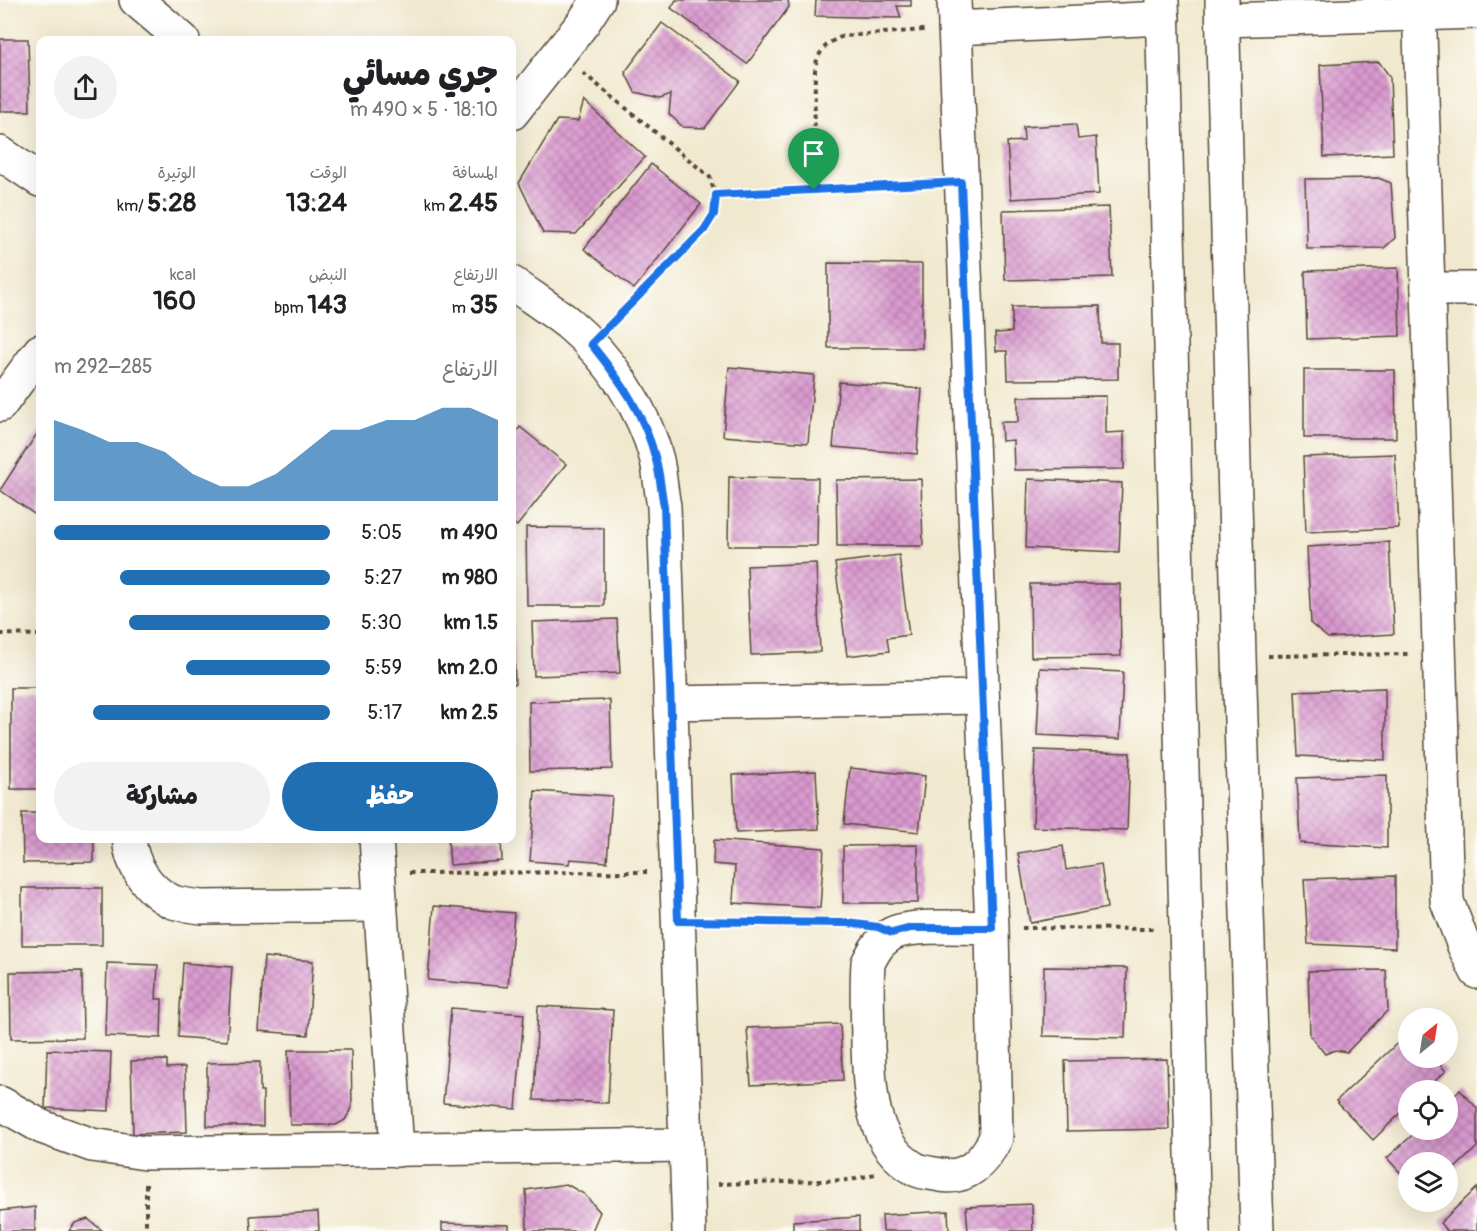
<!DOCTYPE html>
<html lang="ar">
<head>
<meta charset="utf-8">
<style>
	body { margin:0; font-family:Pangolin,"Playpen Sans Arabic",sans-serif; background:#f2f2f2; color:#202124; direction:rtl; height:100vh; display:flex; flex-direction:column; font-size:22px; white-space:nowrap }
	* { box-sizing:border-box; margin:0 }
	p { font-size:20px; color:#757577 }
	.icon { flex:none; width:33px; height:33px; fill:none; stroke:currentColor; stroke-width:2; stroke-linecap:round; stroke-linejoin:round }
	.map { position:relative; flex:1; overflow:hidden; direction:ltr }
	.sheet { position:absolute; left:36px; top:36px; width:480px; height:807px; display:flex; flex-direction:column; background:#fff; border-radius:12px; box-shadow:0 6px 24px #0002; direction:rtl }
	.sheet>* { flex:none }
	.needle { width:39px; rotate:30deg }
	.controls { position:absolute; left:1398px; top:1008px; display:grid; gap:12px }
	.controls a { display:grid; place-items:center; width:60px; height:60px; border-radius:50%; background:#fff; box-shadow:0 6px 24px #0002; font-size:30px }
	.pin { position:absolute; display:grid; place-items:center; width:51px; height:51px; color:#fff; margin:-62px -26px; border-radius:50% 50% 50% 0; rotate:-45deg; box-shadow:0 0 6px #0007 }
	.pin .icon { rotate:45deg }
	.round { display:grid; place-items:center; flex:none; width:63px; height:63px; border-radius:32px; background:#f2f2f2 }
	.head { display:flex; align-items:center; justify-content:space-between; height:102px; padding:0 18px }
	h1 { font-size:33px; font-weight:800; line-height:45px }
	.figures { display:grid; grid-template-columns:repeat(3,1fr); gap:9px; height:102px; padding:6px 18px }
	.figures div { display:grid; align-content:center }
	.figures b { font-size:26px; font-weight:800 }
	.figures small { font-size:16px; font-weight:400 }
	.figures p { font-size:16px }
	.chart { height:168px; padding:12px 18px }
	.chart p { display:flex; justify-content:space-between }
	.chart svg { width:100%; height:108px; margin-top:6px; fill:#1f6fb2; opacity:.7 }
	.action { display:flex; gap:12px; margin-top:auto; padding:12px 18px }
	.action a { flex:1; height:69px; border-radius:36px; background:#1f6fb2; color:#fff; font-size:24px; font-weight:800; line-height:69px; text-align:center }
	.action a+a { background:#f2f2f2; color:#202124 }
	ul { padding:0 18px; list-style:none; font-size:20px }
	li { display:grid; grid-template-columns:96px 72px 1fr; align-items:center; height:45px }
	li i { height:15px; border-radius:8px; background:#1f6fb2 }
	.map>svg:first-child { display:block }
	.building { fill:url(#building-cross-hatch) }
	.lines { fill:none; stroke-linecap:round; stroke-linejoin:round }
	.street-casing { stroke:#564739; stroke-width:36 }
	.path { stroke:#564739; stroke-width:4; stroke-dasharray:4.5 4.5; stroke-linecap:butt }
	.street { stroke:#fff; stroke-width:33 }
	.route-casing { stroke:#fff; stroke-width:12 }
	.route { stroke:#1a73e8; stroke-width:8 }
</style>
</head>
<body>
<div class="map">
<svg width="1477" height="1231" viewBox="0 0 1477 1231">
	<defs>
		<pattern id="building-cross-hatch" width="8" height="8" patternUnits="userSpaceOnUse" patternTransform="scale(1.5)"><rect width="8" height="8" fill="#da9ad0"/><path d="M0 0l8 8M0 8l8-8" fill="none" stroke="#b27ea8"/></pattern>
	</defs>
	<rect width="100%" height="100%" fill="#fdfcf7"/>
	<filter id="ink" filterUnits="userSpaceOnUse"><feTurbulence type="fractalNoise" baseFrequency=".0167" numOctaves="2"/><feDisplacementMap in="SourceGraphic" scale="12" xChannelSelector="R" yChannelSelector="G"/><feConvolveMatrix kernelMatrix="1 2 1 2 8 2 1 2 1" color-interpolation-filters="sRGB"/></filter>
	<filter id="wash" filterUnits="userSpaceOnUse"><feTurbulence type="fractalNoise" baseFrequency=".008" numOctaves="4" result="noise"/><feDisplacementMap in="SourceGraphic" scale="24" xChannelSelector="R" yChannelSelector="G"/><feGaussianBlur stdDeviation="1.35" result="paint"/><feColorMatrix in="noise" values="0 0 0 0 0 0 0 0 0 0 0 0 0 0 0 0 0 1.4 0 .05"/><feComposite in="paint" operator="in"/></filter>
	<g filter="url(#wash)">
		<rect width="100%" height="100%" fill="#f1e9cf"/>
		<g id="blocks">
			<g class="building">
				<path d="M676,0H788L789,7L747,64L671,8Z"/>
				<path d="M816,0H911V6H897L901,18L815,16Z"/>
				<path d="M662,23L740,81L705,128L683,127L669,114L671,94L660,98L635,92L625,72Z"/>
				<path d="M0,39H28L30,111H0Z"/>
				<path d="M1379,62L1390,77L1393,154L1324,157L1320,65Z"/>
				<path d="M584,101L645,157L576,234L543,233L519,183L557,120L578,121Z"/>
				<path d="M1076,124L1078,139L1096,137L1099,194L1011,199L1007,142L1024,141L1023,127Z"/>
				<path d="M651,164L701,204L634,289L584,249Z"/>
				<path d="M1378,178L1391,183L1395,238L1384,248L1307,249L1305,179Z"/>
				<path d="M1109,207L1112,277L1005,280L1003,210Z"/>
				<path d="M828,263L922,264V348H828Z"/>
				<path d="M1398,268L1400,336L1307,339L1305,271Z"/>
				<path d="M1100,306L1101,343H1118V379L1008,380L1007,351H996L995,333L1012,332V307Z"/>
				<path d="M729,367L814,375L808,443L723,436Z"/>
				<path d="M1304,370H1395L1396,438H1304Z"/>
				<path d="M839,382L922,389L917,454L833,447Z"/>
				<path d="M1106,396V433L1124,432V469L1014,470L1013,440L1002,441L1001,422H1018V397Z"/>
				<path d="M520,427L566,464L517,526L512,522V437Z"/>
				<path d="M40,429V518L0,490Z"/>
				<path d="M1395,454L1399,528L1306,532L1303,457Z"/>
				<path d="M729,477L818,478L817,546H728Z"/>
				<path d="M921,479L923,546H837L836,480Z"/>
				<path d="M1028,479L1122,483L1119,552L1026,548Z"/>
				<path d="M526,527L604,528V606H527Z"/>
				<path d="M1389,542L1394,634L1328,638L1311,624L1307,547Z"/>
				<path d="M899,555L909,635L887,638L889,651L847,656L835,563Z"/>
				<path d="M816,563L820,652L751,655L747,566Z"/>
				<path d="M1030,584H1120L1121,656L1031,657Z"/>
				<path d="M512,614H513L515,684H512Z"/>
				<path d="M617,619L620,673L534,676L532,622Z"/>
				<path d="M1040,668L1123,672L1120,739L1037,735Z"/>
				<rect x="11" y="688" width="29" height="101"/>
				<path d="M1385,688V760L1298,756L1295,691Z"/>
				<path d="M610,700L612,769L530,771L529,702Z"/>
				<path d="M1035,750L1130,753L1127,830L1033,827Z"/>
				<path d="M850,768L925,776L919,832L844,824Z"/>
				<path d="M816,771L819,829L736,833L733,775Z"/>
				<path d="M1387,775V848L1300,843L1297,778Z"/>
				<path d="M535,791L612,796L607,862L570,859L569,864L530,861Z"/>
				<path d="M22,813H40V838H94V862L23,863Z"/>
				<path d="M448,838H501L502,861L450,865Z"/>
				<path d="M714,840L824,848L820,908L733,903L735,866L713,864Z"/>
				<path d="M918,845V903H843V846Z"/>
				<path d="M1063,846L1066,870L1101,864L1107,908L1030,923L1018,853Z"/>
				<path d="M1395,876V948L1308,944L1304,879Z"/>
				<rect x="22" y="888" width="80" height="57"/>
				<path d="M434,906L514,913L508,987L428,980Z"/>
				<path d="M264,957L313,961L308,1035L259,1031Z"/>
				<path d="M107,963L158,965L156,999H162L161,1038L105,1036Z"/>
				<path d="M183,963L232,967L227,1041L178,1037Z"/>
				<path d="M1044,967L1127,968L1125,1038L1043,1036Z"/>
				<path d="M1386,970L1388,1010L1347,1052L1335,1050L1325,1054L1310,1035L1308,971Z"/>
				<path d="M82,971L83,1038L11,1039L10,972Z"/>
				<path d="M538,1006L613,1010L608,1103L534,1100Z"/>
				<path d="M451,1008L524,1014L516,1109L443,1103Z"/>
				<path d="M840,1024L843,1080L751,1085L747,1028Z"/>
				<path d="M1408,1033V1058H1433L1446,1071L1425,1090H1408V1106L1373,1140L1336,1101Z"/>
				<path d="M47,1050L111,1052L109,1111L45,1108Z"/>
				<path d="M288,1050H351L352,1108L345,1120L336,1125H290Z"/>
				<path d="M1167,1059L1169,1129L1067,1131L1065,1061Z"/>
				<path d="M167,1060V1068L185,1067L187,1132L133,1134L131,1061Z"/>
				<path d="M260,1062V1091H263V1126H207V1063Z"/>
				<path d="M1460,1090L1477,1108V1147L1448,1175V1162H1408V1181L1387,1158L1418,1130H1448V1102Z"/>
				<path d="M566,1184L584,1194L600,1212L592,1231H527L526,1190Z"/>
				<path d="M1477,1188V1231H1447L1440,1223Z"/>
				<path d="M1032,1204L1033,1231H968L966,1207Z"/>
				<path d="M35,1207V1231H0V1211Z"/>
				<path d="M948,1211L949,1231H883L882,1215Z"/>
				<path d="M318,1212L319,1231H251L250,1216Z"/>
				<path d="M859,1217V1231H793V1221Z"/>
				<path d="M88,1219L103,1231H69L75,1223Z"/>
				<path d="M442,1223L509,1225V1231H442Z"/>
			</g>
		</g>
	</g>
	<g filter="url(#ink)">
		<use href="#blocks" fill-opacity="0" stroke="#564739" stroke-width="1.5"/>
		<g class="lines">
			<defs>
				<g id="street">
					<path d="M136,0L183,40"/>
					<path d="M954,0L992,928L996,1138C984,1161 968,1180 940,1175C933,1173 924,1173 917,1170C870,1145 870,1092 868,1046C868,1018 866,991 868,963C874,951 879,942 890,935C909,923 968,928 992,928"/>
					<path d="M1162,0L1194,1231"/>
					<path d="M1222,0L1239,656L1257,1231"/>
					<path d="M1419,0L1447,901L1464,946L1477,972"/>
					<path d="M1223,20L1477,12"/>
					<path d="M955,28L1163,18"/>
					<path d="M512,113L583,23L598,0"/>
					<path d="M0,153L40,180"/>
					<path d="M512,283C530,296 550,309 568,323C610,358 643,407 657,460C660,475 661,491 664,506L689,1231"/>
					<path d="M1428,289H1477"/>
					<path d="M0,405L40,351"/>
					<path d="M671,703L982,697"/>
					<path d="M129,838C131,865 148,891 173,902C182,905 193,906 202,907L380,905"/>
					<path d="M376,838L397,1150"/>
					<path d="M0,1103L42,1127L92,1145L145,1153L686,1145"/>
				</g>
			</defs>
			<use href="#street" class="street-casing"/>
			<g class="path">
				<path d="M583,73L710,177C717,200 717,209 704,230L611,323"/>
				<path d="M814,190L815,67C819,50 828,41 844,36L924,30"/>
				<path d="M716,195L931,183"/>
				<path d="M0,634L40,635"/>
				<path d="M1268,656L1410,654"/>
				<path d="M409,873L647,872"/>
				<path d="M709,922L857,924"/>
				<path d="M1022,928L1155,929"/>
				<path d="M146,1184V1231"/>
				<path d="M718,1184L851,1180L875,1174"/>
			</g>
			<use href="#street" class="street"/>
		</g>
	</g>
	<g class="lines" filter="url(#ink)">
		<defs>
			<path id="route" d="M961,182L992,928H911L892,933L878,927L848,923L678,921L664,506C661,491 660,475 656,460C644,413 621,381 591,344L704,230L714,214L716,195Z"/>
		</defs>
		<use href="#route" class="route-casing"/>
		<use href="#route" class="route"/>
	</g>
</svg>
<div class="controls">
<a><svg class="needle" viewBox="-14 -14 28 28"><path d="M0-13l5 13h-10z" fill="#e53935"/><path d="M0 13l5-13h-10z" fill="#757577"/></svg></a>
<a><svg class="icon" aria-label="locate" viewBox="0 0 24 24"><circle cx="12" cy="12" r="6"/><path d="M12 2v4M12 18v4M2 12h4M18 12h4"/></svg></a>
<a><svg class="icon" aria-label="layers" viewBox="0 0 24 24"><path d="M12 4l9 5-9 5-9-5zM3 14l9 5 9-5"/></svg></a>
</div>
<div class="pin" style="left:814px;top:190px;background:#1e9e55"><svg class="icon" aria-label="arrive" viewBox="0 0 24 24"><path d="M6 21V4h12l-3 4 3 4H6"/></svg></div>
<section class="sheet">
<div class="head"><div><h1>جري مسائي</h1><p>18:10 · 5 × 490 m</p></div><a class="round"><svg class="icon" aria-label="share" viewBox="0 0 24 24"><path d="M12 15V3M7 8l5-5 5 5M5 13v7h14v-7"/></svg></a></div>
<div class="figures">
<div><p>المسافة</p><b>2.45<small> km</small></b></div>
<div><p>الوقت</p><b>13:24</b></div>
<div><p>الوتيرة</p><b>5:28<small> /km</small></b></div>
</div>
<div class="figures">
<div><p>الارتفاع</p><b>35<small> m</small></b></div>
<div><p>النبض</p><b>143<small> bpm</small></b></div>
<div><p>kcal</p><b>160</b></div>
</div>
<div class="chart"><p><span>الارتفاع</span>285–292 m</p>
<svg viewBox="0 0 160 44" preserveAspectRatio="none"><path d="M0 44V11L10 15L20 20L30 20L40 24L50 33L60 38L70 38L80 33L90 24L100 15L110 15L120 11L130 11L140 6L150 6L160 11V44z"/></svg>
</div>
<ul>
<li><b>490 m</b>5:05<i style="width:100%"></i></li>
<li><b>980 m</b>5:27<i style="width:76%"></i></li>
<li><b>1.5 km</b>5:30<i style="width:73%"></i></li>
<li><b>2.0 km</b>5:59<i style="width:52%"></i></li>
<li><b>2.5 km</b>5:17<i style="width:86%"></i></li>
</ul>
<div class="action"><a>حفظ</a><a>مشاركة</a></div>
</section>
</div>
</body>
</html>
